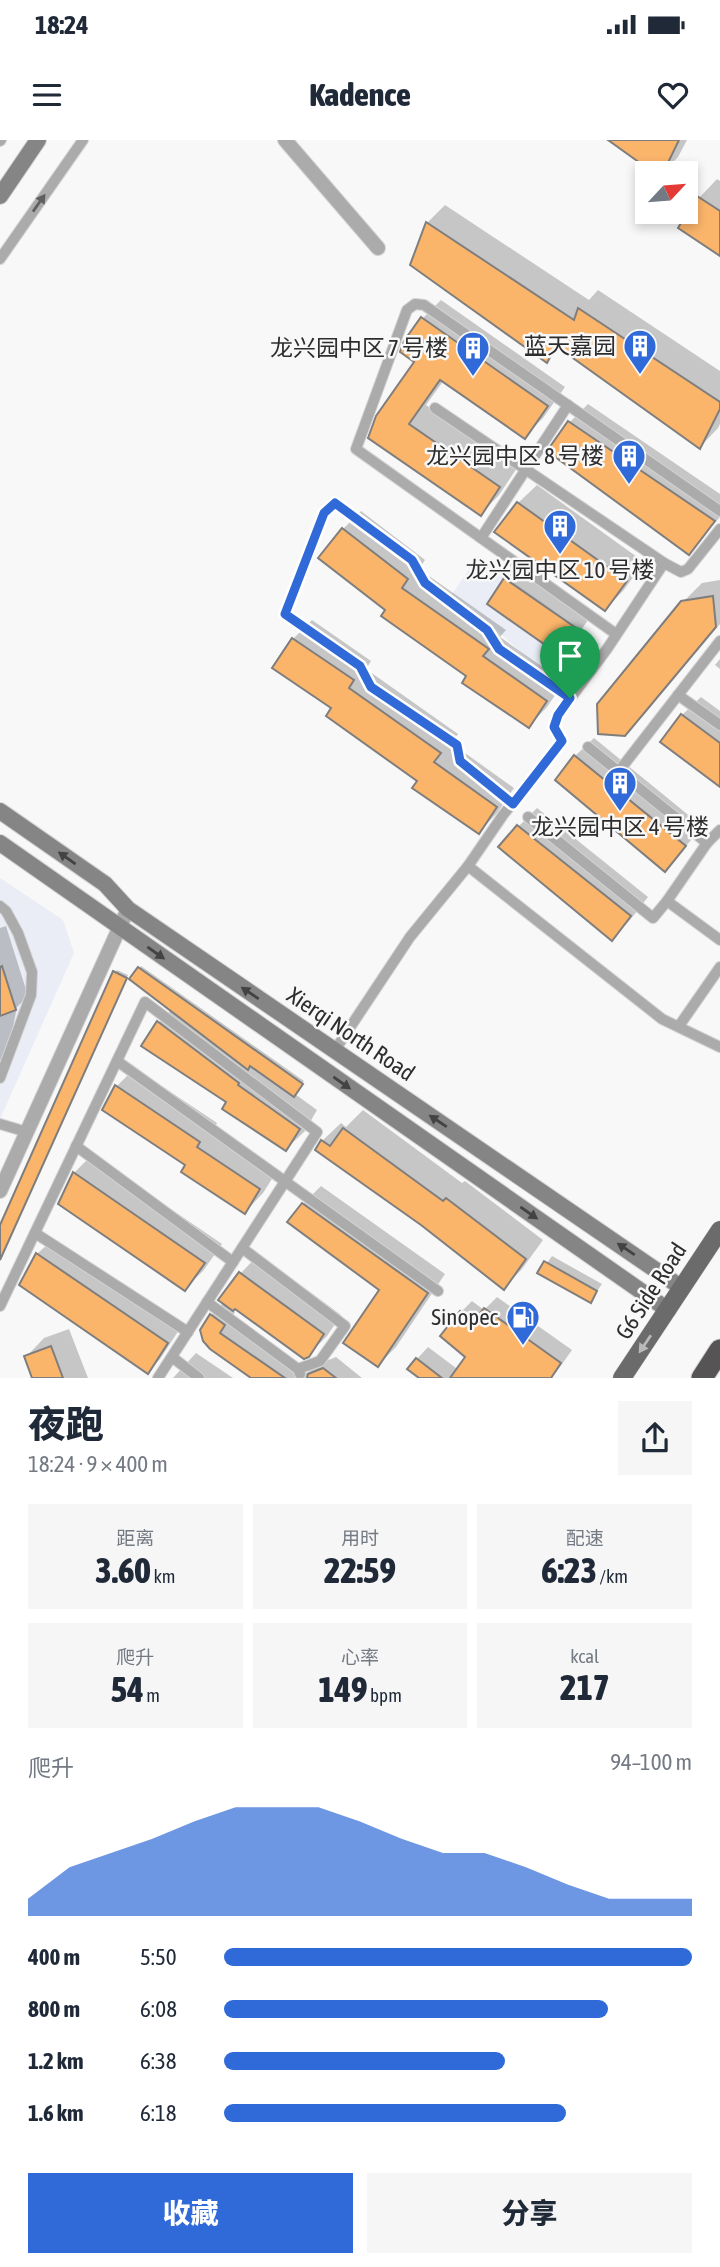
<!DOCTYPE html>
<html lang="zh">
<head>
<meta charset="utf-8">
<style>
	body { margin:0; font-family:"Asap Condensed","Noto Sans SC",sans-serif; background:#f6f6f7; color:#1f2937; height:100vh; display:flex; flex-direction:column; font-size:26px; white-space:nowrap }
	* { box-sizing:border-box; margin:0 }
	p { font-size:23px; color:#747a83 }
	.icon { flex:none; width:38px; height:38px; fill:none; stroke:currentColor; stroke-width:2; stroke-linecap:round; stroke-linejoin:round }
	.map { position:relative; height:1238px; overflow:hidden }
	.drawer { display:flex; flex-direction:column; background:#fff; flex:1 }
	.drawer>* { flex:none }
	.needle { width:46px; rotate:64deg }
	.controls { position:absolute; left:635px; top:21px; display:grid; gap:14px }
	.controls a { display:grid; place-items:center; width:63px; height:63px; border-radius:0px; background:#fff; box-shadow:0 4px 10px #0003; font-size:35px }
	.pin { position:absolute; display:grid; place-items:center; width:60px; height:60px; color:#fff; margin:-72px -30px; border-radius:50% 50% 50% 0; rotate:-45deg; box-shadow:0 0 7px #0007 }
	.pin .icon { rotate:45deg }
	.round { display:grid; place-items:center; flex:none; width:74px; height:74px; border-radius:0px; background:#f6f6f7 }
	.overview { display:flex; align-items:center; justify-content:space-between; height:119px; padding:0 28px }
	h1 { font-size:38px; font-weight:800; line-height:52px }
	.figures { display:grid; grid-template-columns:repeat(3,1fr); gap:10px; height:119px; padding:7px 28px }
	.figures div { display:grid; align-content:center; border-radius:0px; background:#f6f6f7; text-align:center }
	.figures b { font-size:35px; font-weight:800 }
	.figures small { font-size:19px; font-weight:400 }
	.figures p { font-size:19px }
	.chart { height:196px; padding:14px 28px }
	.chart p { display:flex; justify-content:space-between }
	.chart svg { width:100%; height:126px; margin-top:7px; fill:#306ad8; opacity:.7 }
	.button { display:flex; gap:14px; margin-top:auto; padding:14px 28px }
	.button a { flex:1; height:80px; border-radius:0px; background:#306ad8; color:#fff; font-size:28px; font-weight:800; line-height:80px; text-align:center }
	.button a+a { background:#f6f6f7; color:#1f2937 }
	ul { padding:0 28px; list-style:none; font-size:23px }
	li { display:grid; grid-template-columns:112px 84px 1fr; align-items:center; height:52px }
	li i { height:18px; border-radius:9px; background:#306ad8 }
	.status { display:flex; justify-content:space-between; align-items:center; height:49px; padding:0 35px; background:#fff; direction:ltr }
	.status svg { height:19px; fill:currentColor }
	header { display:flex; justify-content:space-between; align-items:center; height:91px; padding:0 28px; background:#fff; font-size:32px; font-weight:800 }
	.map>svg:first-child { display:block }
	.built { fill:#eaedf5 }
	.shadow { fill:#0003 }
	.building { fill:#fbb56b; stroke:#7f7e7d; stroke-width:2 }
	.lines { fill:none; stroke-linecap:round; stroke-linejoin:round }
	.minor-casing { stroke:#d3d3d4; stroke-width:12 }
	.tertiary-casing { stroke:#d3d3d4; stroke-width:16 }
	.secondary-casing { stroke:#d3d3d4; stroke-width:18 }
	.primary-casing { stroke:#d3d3d4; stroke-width:19 }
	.motorway-casing { stroke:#d3d3d4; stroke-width:23 }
	.minor { stroke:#ababab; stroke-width:10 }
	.tertiary { stroke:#ababab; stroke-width:14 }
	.secondary { stroke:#868585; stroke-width:16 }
	.primary { stroke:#6c6b6b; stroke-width:18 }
	.motorway { stroke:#565455; stroke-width:21 }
	.oneway { fill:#5f5f60 }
	.oneway2 { fill:#434344 }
	.oneway3 { fill:#b9b9b9 }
	.route-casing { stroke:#fff; stroke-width:14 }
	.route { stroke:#306ad8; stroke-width:9 }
	.labels { text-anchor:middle; stroke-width:5; stroke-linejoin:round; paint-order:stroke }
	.poi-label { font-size:23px; fill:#2d2d2e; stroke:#f8f8f9; text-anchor:end }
	.street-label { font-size:23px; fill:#2d2d2e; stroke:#f8f8f9 }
</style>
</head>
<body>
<div class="status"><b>18:24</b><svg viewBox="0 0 49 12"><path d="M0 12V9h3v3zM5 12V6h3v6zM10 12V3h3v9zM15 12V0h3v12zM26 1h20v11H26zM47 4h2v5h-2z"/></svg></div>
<header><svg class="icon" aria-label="menu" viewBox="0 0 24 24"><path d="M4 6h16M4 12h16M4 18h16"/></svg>Kadence<svg class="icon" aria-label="heart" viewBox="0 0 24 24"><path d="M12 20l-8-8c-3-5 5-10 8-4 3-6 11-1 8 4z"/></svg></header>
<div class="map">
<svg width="720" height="1238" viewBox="0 0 720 1238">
	<rect width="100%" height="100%" fill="#f8f8f9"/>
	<g class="built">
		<path d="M478,416L600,504L570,546L536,526L476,471L452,454Z"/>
		<path d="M0,738L63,780L74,813L0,979Z"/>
	</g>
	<g class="shadow">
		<path d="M611,0H687L678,17L662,33H657Z"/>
		<path d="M717,39L720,41V114L699,58Z"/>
		<path d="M445,65L589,160L598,150L720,231V284L718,288L700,307L561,207L547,221L427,83Z"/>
		<path d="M441,160L565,247L543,278L525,296L444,240L426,265L517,328L499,355L481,374L370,298L416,222L406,202L423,178Z"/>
		<path d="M588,264L720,354V377L689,412L550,311L570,282Z"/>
		<path d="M537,345L644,422L623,451L605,469L518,363Z"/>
		<path d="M361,371L425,420L419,429L506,490L500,497L564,542L547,567L529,586L387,469L321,418L343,389Z"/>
		<path d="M518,427L590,477L573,502L560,514L506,439Z"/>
		<path d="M720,440V484L643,576L625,594L683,462L702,443Z"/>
		<path d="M312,480L371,521L366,529L458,594L451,603L514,648L497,673L479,692L333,567L275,527L293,499Z"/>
		<path d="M720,519V529L715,525Z"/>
		<path d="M701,557L720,571V645L682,575Z"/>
		<path d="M594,598L703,687L665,729L575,616Z"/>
		<path d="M537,668L648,757L630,780L612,799L519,686Z"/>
		<path d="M6,786L28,856L17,867L9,906L0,921V788Z"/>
		<path d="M141,826L304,941L295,954L317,970L305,991L286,1009L228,962L159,882L171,870L139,829Z"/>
		<path d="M117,830L128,835L0,1120V1090Z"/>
		<path d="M135,928L217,983L214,988L277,1031L263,1053L245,1072L187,1024L105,969L117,946Z"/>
		<path d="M363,970L462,1043L465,1041L543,1100L522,1129L504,1147L322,1001L341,983L346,987Z"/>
		<path d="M92,1015L222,1104L203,1131L184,1149L74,1033Z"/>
		<path d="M321,1046L445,1134L396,1207L378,1225L381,1150L303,1064Z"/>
		<path d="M50,1102L179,1190L160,1219L148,1232L37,1114Z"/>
		<path d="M259,1114L341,1175L327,1196L308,1215L235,1167L232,1170L235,1172L230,1180L307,1233L321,1223L336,1217L362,1238H254L211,1208V1175L224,1162L221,1160L241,1133Z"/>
		<path d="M552,1116L602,1144L590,1161L540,1133Z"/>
		<path d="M497,1157L572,1210L552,1238H417V1219L428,1207L456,1228L460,1227L467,1217L461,1172L472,1161L484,1170Z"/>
		<path d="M69,1189L88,1238H34L26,1217L44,1198Z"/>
		<path d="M196,1213L233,1238H173Z"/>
	</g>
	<g class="building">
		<path d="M608,0H679L663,33H654Z"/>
		<path d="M697,56L720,71V116L678,88Z"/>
		<path d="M426,82L574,180L578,168L720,262V269L700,309L556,206L547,223L410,125Z"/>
		<path d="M421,177L548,266L525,299L440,240L409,284L500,347L481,376L368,298L376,276L414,222L400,212L404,201Z"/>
		<path d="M568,281L715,381L689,415L547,311Z"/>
		<path d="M517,362L627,441L605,471L494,392Z"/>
		<path d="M342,388L408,439L402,448L489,509L483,516L547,561L529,588L462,543L466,536L381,476L385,470L318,418Z"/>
		<path d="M504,438L579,490L561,516L487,464Z"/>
		<path d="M713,456L716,487L625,596L598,594L597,564L681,461Z"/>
		<path d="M292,498L354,540L349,548L441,613L434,622L497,667L479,694L412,648L417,641L326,576L331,568L272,528Z"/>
		<path d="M681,574L720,603V647L660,602Z"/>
		<path d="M574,615L686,706L665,732L555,640Z"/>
		<path d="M517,685L631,776L612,801L498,707Z"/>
		<path d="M2,826L16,870L0,876V827Z"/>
		<path d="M138,827L303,944L294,957L250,926L248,930L129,839Z"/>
		<path d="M113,831L127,838L0,1120V1085Z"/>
		<path d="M157,881L239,943L238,945L300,989L286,1011L222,969L226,962L141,906Z"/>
		<path d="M115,945L200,1002L197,1007L260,1049L245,1074L181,1032L185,1025L102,970Z"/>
		<path d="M343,988L443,1061L446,1058L526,1119L504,1150L421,1085L315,1010L321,1000L330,1006Z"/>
		<path d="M73,1032L205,1123L185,1151L58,1064Z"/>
		<path d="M302,1063L428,1153L378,1227L343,1203L379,1150L287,1082Z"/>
		<path d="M36,1113L168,1203L148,1234L19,1145Z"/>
		<path d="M544,1121L597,1151L591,1163L537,1133Z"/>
		<path d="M239,1132L324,1194L309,1217L304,1219L235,1169L233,1171L218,1160Z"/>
		<path d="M484,1168L561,1223L551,1238H450L465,1217L440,1196L460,1171L473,1182Z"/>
		<path d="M210,1174L225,1185L220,1193L285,1238H251L210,1209L203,1201L200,1190Z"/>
		<path d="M51,1206L63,1238H32L24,1216Z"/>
		<path d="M416,1218L442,1238H419L407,1229Z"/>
		<path d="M323,1228L336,1238H307L308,1234Z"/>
	</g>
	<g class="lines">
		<defs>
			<g id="minor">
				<path d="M0,1L1,0"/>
				<path d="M0,119L83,0"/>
				<path d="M481,398L568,265"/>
				<path d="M664,423L681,432L688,429L720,389"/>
				<path d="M616,494L356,309L407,170L415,164L424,165L720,371"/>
				<path d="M678,555L720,585"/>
				<path d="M588,607L707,703"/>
				<path d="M619,631L720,501"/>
				<path d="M513,664L460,621L457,605L371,547L360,526L285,474L324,373L335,363L412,420L425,443L487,490L499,509L570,558"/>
				<path d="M528,677L653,778L667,761"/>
				<path d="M468,726L662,879L720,907"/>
				<path d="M0,766L6,771L18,793L32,832L31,855L0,938"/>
				<path d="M720,800L667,761L707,703L720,690"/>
				<path d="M679,886L720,827"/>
				<path d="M335,910L410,797L468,726L503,675L562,601L554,587L558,575L607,509L664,423L435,268"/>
				<path d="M117,921L438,1151"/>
				<path d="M0,984L27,992"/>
				<path d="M76,1006L233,1122"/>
				<path d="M35,1093L188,1192"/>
				<path d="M242,1108L345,1186L320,1221L298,1229"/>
				<path d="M207,1162L298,1229L300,1234"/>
				<path d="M0,1166L145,862L317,992L158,1238"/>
				<path d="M172,1217L199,1238"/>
			</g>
			<g id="tertiary">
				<path d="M285,0L378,108"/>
				<path d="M0,1051L128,769"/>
			</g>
			<g id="secondary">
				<path d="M0,56L38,0"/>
				<path d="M0,671L105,744L128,769L682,1148"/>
				<path d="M0,703L668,1170"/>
			</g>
			<path id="primary" d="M622,1238L720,1090"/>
			<path id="motorway" d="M702,1238L720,1210"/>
		</defs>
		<use href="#minor" class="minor-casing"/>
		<use href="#tertiary" class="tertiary-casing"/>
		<use href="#secondary" class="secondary-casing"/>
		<use href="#primary" class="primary-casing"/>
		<use href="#motorway" class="motorway-casing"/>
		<use href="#minor" class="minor"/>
		<use href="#tertiary" class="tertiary"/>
		<use href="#secondary" class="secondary"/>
		<use href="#primary" class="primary"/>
		<use href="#motorway" class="motorway"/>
	</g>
	<defs><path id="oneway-solid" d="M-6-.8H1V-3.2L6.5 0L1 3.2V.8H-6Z" transform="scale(1.75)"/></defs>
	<use class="oneway" href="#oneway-solid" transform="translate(39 63) rotate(-55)"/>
	<g class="oneway2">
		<use href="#oneway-solid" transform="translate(67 718) rotate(-145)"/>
		<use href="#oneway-solid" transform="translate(156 813) rotate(35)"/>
		<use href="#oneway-solid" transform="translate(250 853) rotate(-146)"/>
		<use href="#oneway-solid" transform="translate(342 943) rotate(35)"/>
		<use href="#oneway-solid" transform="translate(438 981) rotate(-146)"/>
		<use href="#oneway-solid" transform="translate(529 1073) rotate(35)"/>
		<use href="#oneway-solid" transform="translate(626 1109) rotate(-146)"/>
	</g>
	<use class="oneway3" href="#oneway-solid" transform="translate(645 1204) rotate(124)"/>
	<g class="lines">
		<defs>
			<path id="route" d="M335,363L412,420L425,443L487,490L499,509L570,558L558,575L554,587L562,601L513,664L460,621L457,605L371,547L360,526L285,474L324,373Z"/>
		</defs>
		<use href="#route" class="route-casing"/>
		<use href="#route" class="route"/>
	</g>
	<defs>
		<symbol id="building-pin" viewBox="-11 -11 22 30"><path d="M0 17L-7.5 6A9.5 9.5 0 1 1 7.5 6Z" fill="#306ad8" stroke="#f8f8f9"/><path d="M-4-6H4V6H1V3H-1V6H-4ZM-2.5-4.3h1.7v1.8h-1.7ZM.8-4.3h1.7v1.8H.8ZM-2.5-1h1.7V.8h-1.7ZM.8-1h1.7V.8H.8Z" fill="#fff"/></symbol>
		<symbol id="fuel-pin" viewBox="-11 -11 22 30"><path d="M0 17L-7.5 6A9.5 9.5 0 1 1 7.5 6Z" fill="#306ad8" stroke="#f8f8f9"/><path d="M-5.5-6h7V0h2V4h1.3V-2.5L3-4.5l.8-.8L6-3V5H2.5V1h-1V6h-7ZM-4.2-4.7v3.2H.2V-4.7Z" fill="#fff"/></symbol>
	</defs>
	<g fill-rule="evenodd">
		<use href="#building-pin" x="621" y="187" width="38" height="52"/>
		<use href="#building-pin" x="454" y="189" width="38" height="52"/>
		<use href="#building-pin" x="610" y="297" width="38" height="52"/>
		<use href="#building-pin" x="541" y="367" width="38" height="52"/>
		<use href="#building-pin" x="601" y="624" width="38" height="52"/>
		<use href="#fuel-pin" x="504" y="1158" width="38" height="52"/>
	</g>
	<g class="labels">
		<g class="poi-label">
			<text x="616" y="214">蓝天嘉园</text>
			<text x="448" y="216">龙兴园中区 7 号楼</text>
			<text x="604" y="324">龙兴园中区 8 号楼</text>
			<text x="560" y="438" text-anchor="middle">龙兴园中区 10 号楼</text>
			<text x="620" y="695" text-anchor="middle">龙兴园中区 4 号楼</text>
			<text x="498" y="1185">Sinopec</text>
		</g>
		<g class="street-label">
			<text transform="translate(351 894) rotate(34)" y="8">Xierqi North Road</text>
			<text transform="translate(651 1151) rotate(-57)" y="8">G6 Side Road</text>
		</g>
	</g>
</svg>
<div class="controls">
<a><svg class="needle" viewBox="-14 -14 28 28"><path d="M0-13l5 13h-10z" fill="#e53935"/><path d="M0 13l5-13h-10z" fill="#747a83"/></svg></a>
</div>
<div class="pin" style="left:570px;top:558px;background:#1e9e55"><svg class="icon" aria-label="arrive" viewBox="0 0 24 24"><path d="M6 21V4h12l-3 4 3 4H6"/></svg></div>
</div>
<section class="drawer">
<div class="overview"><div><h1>夜跑</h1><p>18:24 · 9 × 400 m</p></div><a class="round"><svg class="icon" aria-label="share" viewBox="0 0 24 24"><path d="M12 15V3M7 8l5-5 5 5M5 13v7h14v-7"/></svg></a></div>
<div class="figures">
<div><p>距离</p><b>3.60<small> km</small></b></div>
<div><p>用时</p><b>22:59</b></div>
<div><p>配速</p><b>6:23<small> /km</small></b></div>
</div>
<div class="figures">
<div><p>爬升</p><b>54<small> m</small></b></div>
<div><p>心率</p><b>149<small> bpm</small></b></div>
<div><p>kcal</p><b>217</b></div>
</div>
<div class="chart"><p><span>爬升</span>94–100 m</p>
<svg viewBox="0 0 160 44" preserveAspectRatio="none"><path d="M0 44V38L10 27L20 22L30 17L40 11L50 6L60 6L70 6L80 11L90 17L100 22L110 22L120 27L130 33L140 38L150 38L160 38V44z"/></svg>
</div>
<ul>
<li><b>400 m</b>5:50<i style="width:100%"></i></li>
<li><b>800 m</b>6:08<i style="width:82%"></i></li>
<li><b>1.2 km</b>6:38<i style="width:60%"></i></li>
<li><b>1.6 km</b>6:18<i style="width:73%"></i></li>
</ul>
<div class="button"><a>收藏</a><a>分享</a></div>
</section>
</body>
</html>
